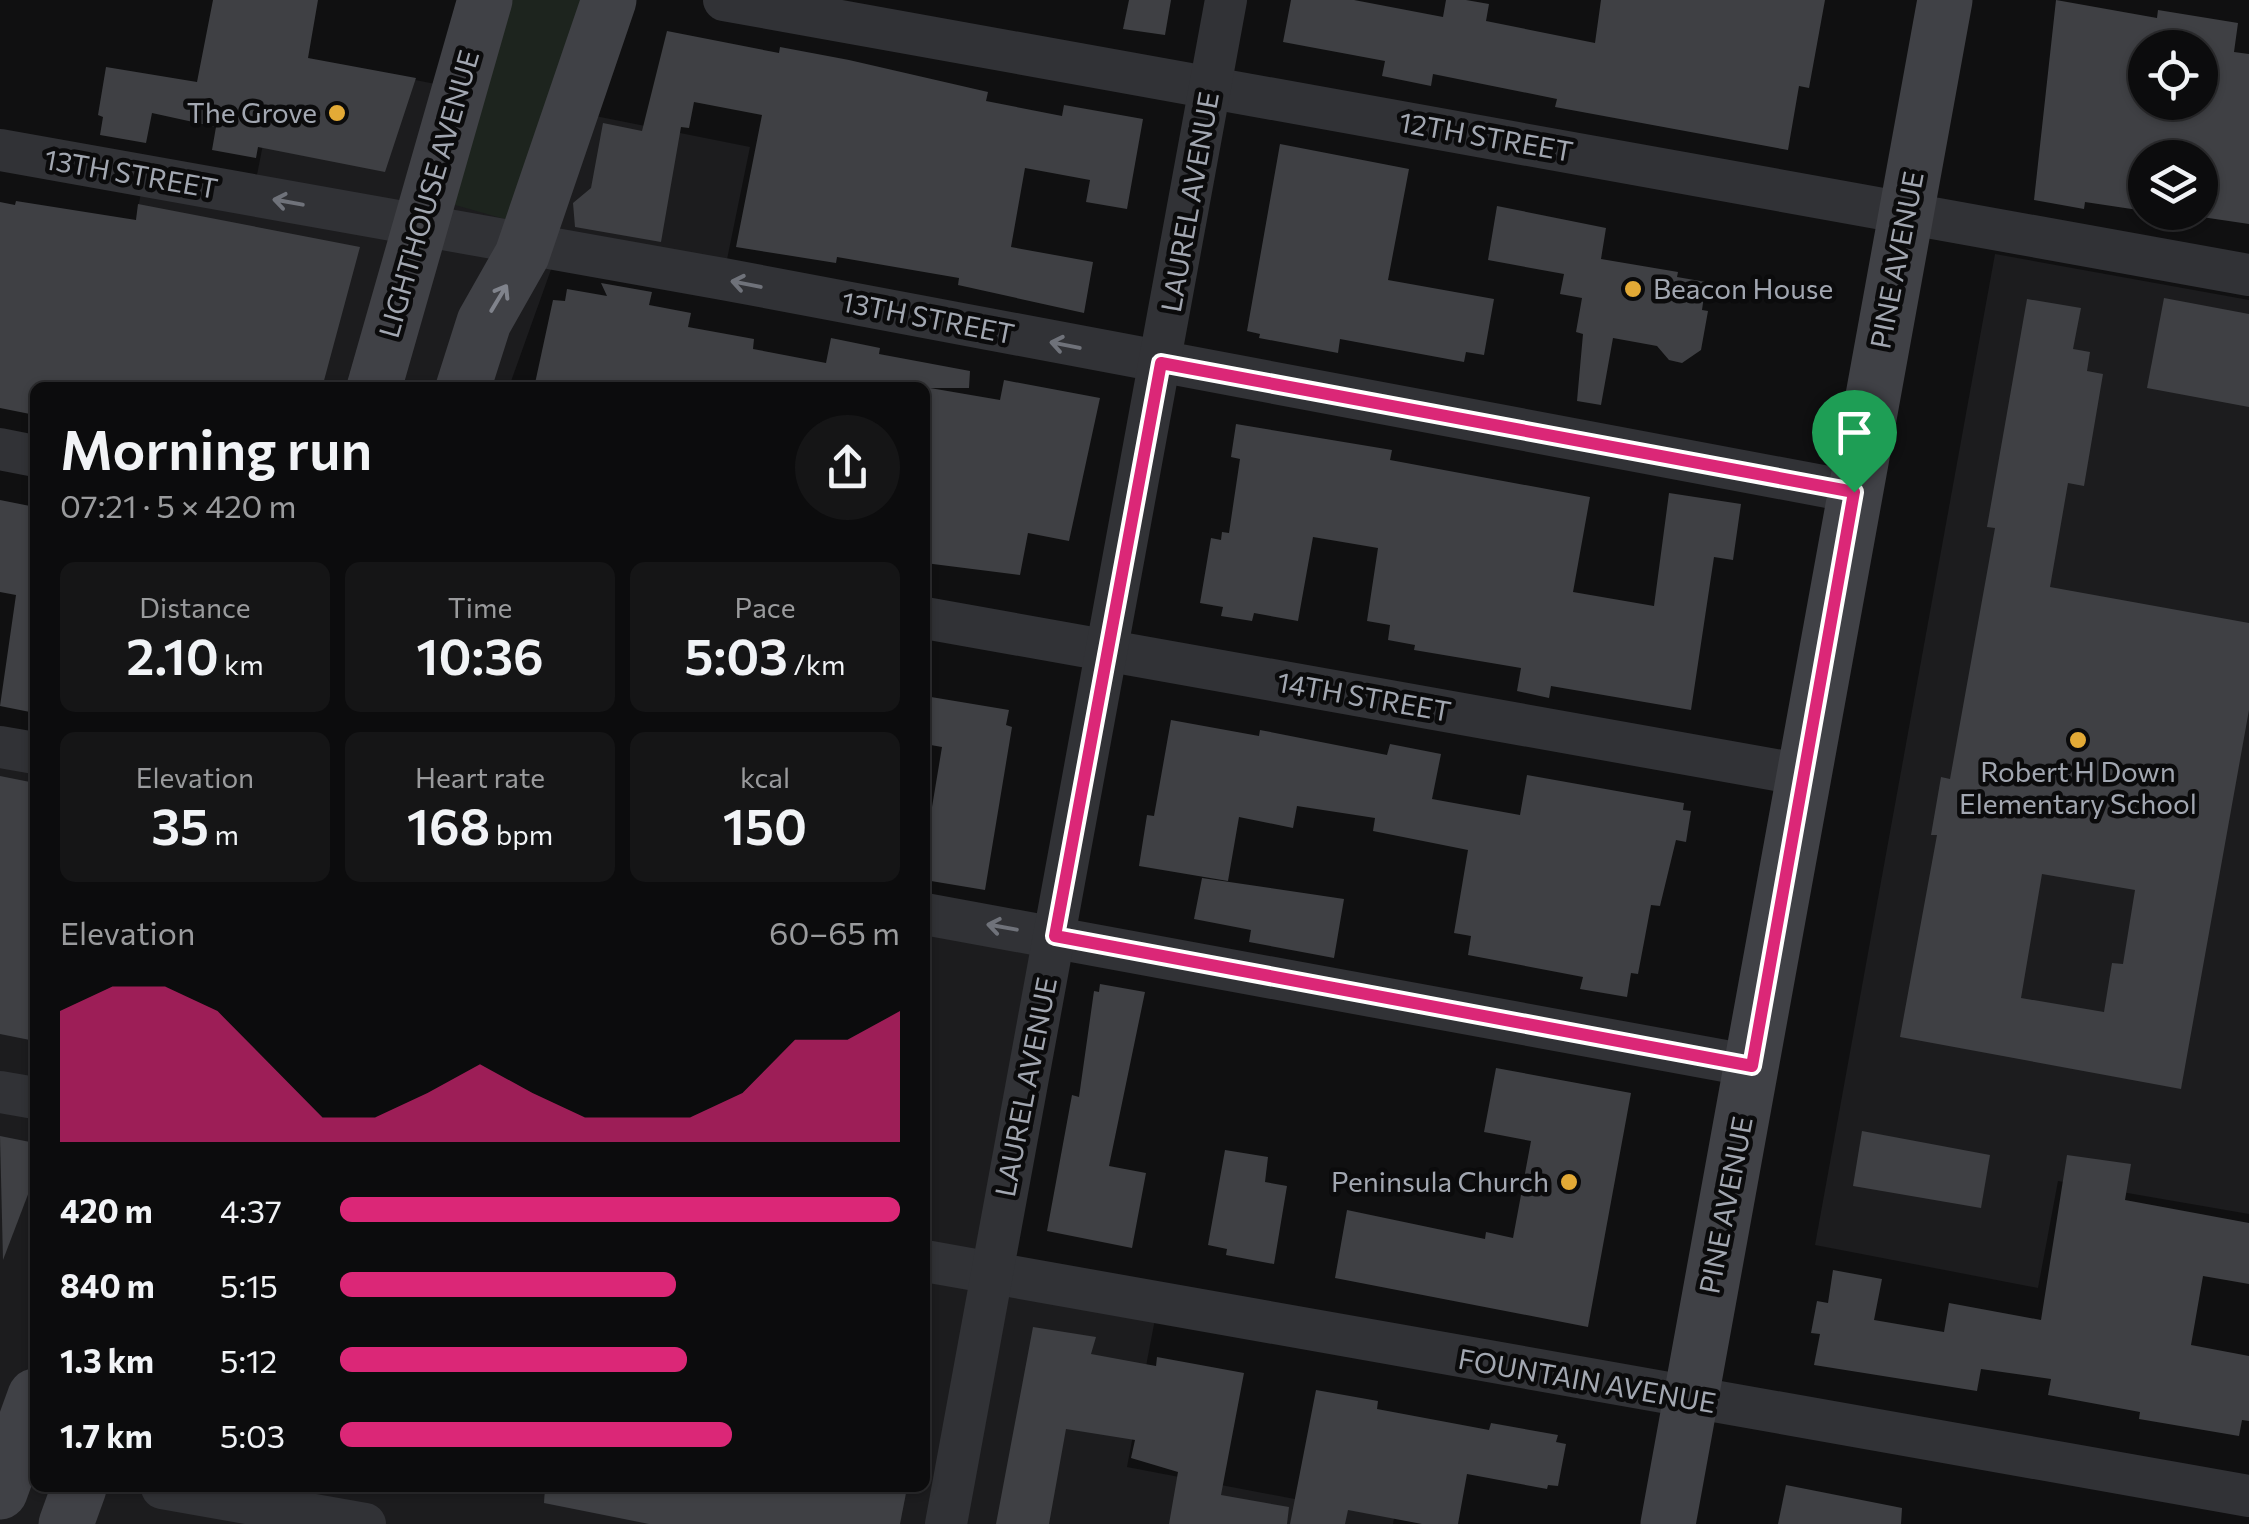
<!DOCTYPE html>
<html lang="en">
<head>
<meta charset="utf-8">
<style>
	body { margin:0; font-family:Commissioner,sans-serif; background:#151516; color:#f1f3f6; height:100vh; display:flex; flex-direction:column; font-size:38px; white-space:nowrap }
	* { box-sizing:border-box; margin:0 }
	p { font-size:32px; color:#9a9b9d }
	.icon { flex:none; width:55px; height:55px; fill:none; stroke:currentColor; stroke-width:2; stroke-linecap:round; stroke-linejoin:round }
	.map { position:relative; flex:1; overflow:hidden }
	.drawer { position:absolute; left:30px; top:382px; width:900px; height:1110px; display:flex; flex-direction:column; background:#0c0c0d; border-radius:15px; box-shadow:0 2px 8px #0004,0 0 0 2px #2c2c2e }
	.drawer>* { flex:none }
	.buttons { position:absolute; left:2128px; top:30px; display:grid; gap:20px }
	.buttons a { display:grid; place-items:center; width:90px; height:90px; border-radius:50%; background:#0c0c0d; box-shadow:0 2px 8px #0004,0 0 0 2px #2c2c2e; font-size:50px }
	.pin { position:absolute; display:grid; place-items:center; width:85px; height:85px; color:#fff; margin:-102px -42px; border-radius:50% 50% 50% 0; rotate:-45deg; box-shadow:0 0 10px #0007 }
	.pin .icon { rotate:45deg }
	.round { display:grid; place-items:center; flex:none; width:105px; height:105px; border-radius:52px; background:#151516 }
	.head { display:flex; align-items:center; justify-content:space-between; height:170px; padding:0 30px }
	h1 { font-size:55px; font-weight:600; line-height:75px }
	.metrics { display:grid; grid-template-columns:repeat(3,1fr); gap:15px; height:170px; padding:10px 30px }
	.metrics div { display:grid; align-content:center; border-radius:15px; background:#151516; text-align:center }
	.metrics b { font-size:50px; font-weight:600 }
	.metrics small { font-size:28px; font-weight:400 }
	.metrics p { font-size:28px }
	.chart { height:280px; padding:20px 30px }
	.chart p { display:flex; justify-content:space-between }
	.chart svg { width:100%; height:180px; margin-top:10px; fill:#db2777; opacity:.7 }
	ul { padding:0 30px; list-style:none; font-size:32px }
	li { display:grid; grid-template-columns:160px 120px 1fr; align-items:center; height:75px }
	li i { height:25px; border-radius:12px; background:#db2777 }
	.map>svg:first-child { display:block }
	.built { fill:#1c1c1e }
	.green { fill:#1d241e }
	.building { fill:#3f4044; fill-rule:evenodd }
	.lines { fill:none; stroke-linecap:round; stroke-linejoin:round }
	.street { stroke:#313236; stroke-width:42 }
	.secondary { stroke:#404146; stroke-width:55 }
	.oneway { stroke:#6f727a }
	.oneway2 { stroke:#80838c }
	.route-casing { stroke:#fff; stroke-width:20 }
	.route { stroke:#db2777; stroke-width:12 }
	.poi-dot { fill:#e3aa36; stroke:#0b0b0c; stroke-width:4 }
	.labels { text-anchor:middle; stroke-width:9; stroke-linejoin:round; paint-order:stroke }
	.poi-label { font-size:28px; fill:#a2a7b1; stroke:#0b0b0c; text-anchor:end }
	.street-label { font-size:28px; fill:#a2a7b1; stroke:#0b0b0c }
</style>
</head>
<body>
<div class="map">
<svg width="2249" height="1524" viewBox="0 0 2249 1524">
	<rect width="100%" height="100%" fill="#101011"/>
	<g class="built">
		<path d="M281,53L750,147L723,279L558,250L509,387H138L119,312L144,176L253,195Z"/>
		<path d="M1995,254L2249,300V1214L2058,1181L2038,1288L1815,1245Z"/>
		<path d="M0,747L35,753V1488H925V913L1055,936L991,1272L1158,1303L1127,1467L1394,1518L1393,1524H0Z"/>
	</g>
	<path class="green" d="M504,0H586L512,221L441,201Z"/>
	<g class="building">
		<path d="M213,0H318L308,58L416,78L385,172L258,147L256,158L212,150L216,127L152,113L146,143L100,135L103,117L98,115L106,67L197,82Z"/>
		<path d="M1129,0H1171L1165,35L1123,29Z"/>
		<path d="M1291,0H1354L1443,17L1446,0H1466L1489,4L1486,21L1595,43L1601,0H1825L1809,88L1799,86L1788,150L1555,107L1557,99L1433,74L1431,86L1382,76L1385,61L1283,42Z"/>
		<path d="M2056,0L2157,18L2158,10L2238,23L2234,52L2249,54V224L2168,212H2200V158H2145V211L2085,202L2084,209L2034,200ZM2145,48H2200V102H2145Z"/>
		<path d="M667,31L779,53L780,47L849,60L988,92L986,101L1062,116L1064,105L1143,119L1127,209L1086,202L1090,180L1025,168L1011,247L1093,262L1084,313L958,285L959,278L837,257L836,263L736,247L762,115L694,102L689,128L681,127L661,242L575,227L573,203L591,188L603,123L642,131Z"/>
		<path d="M1280,144L1409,169L1388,280L1494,299L1484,355L1466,352L1464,362L1340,339L1338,353L1259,338L1260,334L1247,331Z"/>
		<path d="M16,201L136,220L138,204L360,247L322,388H35V415L0,408V202L15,205Z"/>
		<path d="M1497,206L1606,228L1601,259L1678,272L1677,277L1706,282L1702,310L1708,311L1701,350L1682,363L1669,360L1657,346L1613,338L1601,405L1577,401L1583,334L1576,332L1582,298L1560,294L1564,274L1488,260Z"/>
		<path d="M601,283L652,292L649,305L691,313L688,327L754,339L753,349L826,363L831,338L880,348L879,354L970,371L969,388H930L1000,400L1004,380L1100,398L1069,541L1028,533L1020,575L925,563V388H534L553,300L565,301L567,289L607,296Z"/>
		<path d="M2164,298L2249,314V407L2147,388Z"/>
		<path d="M2027,299L2081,308L2073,349L2090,352L2087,371L2103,374L2084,486L2068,483L2050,587L2249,623V710L2181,1089L1900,1037L1937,835H1931L1941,777L1950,779L1995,528L1987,527ZM2042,874L2135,890L2123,964L2112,963L2104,1012L2021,998Z"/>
		<path d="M1236,424L1392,450L1390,460L1590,497L1573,592L1654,606L1669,493L1741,504L1733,560L1714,557L1691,710L1551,686L1549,698L1517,691L1521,668L1414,650L1415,645L1388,640L1390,625L1367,621L1378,548L1313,537L1298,621L1254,613L1252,621L1221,616L1223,607L1200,603L1211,538L1221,540L1222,532L1229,533L1240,459L1231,457Z"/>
		<path d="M0,500L35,507V713L0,706L16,595L0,592Z"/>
		<path d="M925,696L1009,710L1006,725L1012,727L985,890L925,880V849L942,747L925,744Z"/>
		<path d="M1171,720L1259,736L1260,730L1387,755L1390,744L1441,754L1432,799L1520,815L1527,775L1684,803L1683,810L1691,811L1686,842L1676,840L1660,906L1651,905L1638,974L1631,973L1627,997L1580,989L1583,977L1468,955L1471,936L1454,933L1468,850L1373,831L1375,818L1297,806L1293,828L1239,817L1228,881L1139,866L1147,815L1154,816Z"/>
		<path d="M0,776L35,783V1041L0,1034Z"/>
		<path d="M1202,878L1344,899L1334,958L1249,942L1251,930L1194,919Z"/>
		<path d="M1100,984L1145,992L1109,1166L1146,1173L1132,1248L1047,1231L1072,1095L1079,1097L1094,991L1099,992Z"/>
		<path d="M1496,1068L1631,1093L1588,1327L1335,1278L1347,1210L1485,1239L1486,1232L1513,1238L1531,1141L1484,1132Z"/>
		<path d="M1862,1131L1990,1155L1981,1208L1853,1186Z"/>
		<path d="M0,1136L35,1143V1176L3,1260Z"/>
		<path d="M1225,1150L1268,1157L1265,1182L1287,1186L1274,1264L1226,1255L1227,1249L1208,1245Z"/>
		<path d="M2067,1155L2131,1164L2125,1200L2249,1223V1284L2203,1276L2191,1345L2249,1356V1421L2242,1420L2239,1436L2139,1419L2140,1412L2048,1395L2051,1379L1981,1369L1977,1391L1814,1365L1820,1334L1811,1333L1817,1301L1828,1303L1833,1270L1882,1279L1874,1320L1944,1332L1949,1303L2041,1320Z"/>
		<path d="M1033,1327L1096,1337L1091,1354L1156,1366L1157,1357L1244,1373L1221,1495L1289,1507L1287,1524H1169L1178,1472L1131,1458L1135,1440L1066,1429L1049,1524H996Z"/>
		<path d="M1316,1390L1378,1401L1377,1409L1489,1430L1491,1423L1558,1435L1556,1442L1566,1444L1558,1486L1548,1485L1547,1489L1467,1474L1458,1524H1422L1348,1510L1345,1524H1290Z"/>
		<path d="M1786,1485L1902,1508L1901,1524H1778Z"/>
		<path d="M545,1488H907L900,1524H649L544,1503Z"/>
	</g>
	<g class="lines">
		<g class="street">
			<path d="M724,0L2249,275"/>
			<path d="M0,150L723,279L1854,492"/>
			<path d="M0,449L35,456"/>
			<path d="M925,618L1804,775"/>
			<path d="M0,747L35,753"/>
			<path d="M925,914L1752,1066"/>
			<path d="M0,1092L35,1098"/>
			<path d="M925,1261L2249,1496"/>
			<path d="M162,1488L365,1524"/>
			<path d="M946,1524L1226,0"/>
		</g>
		<g class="secondary">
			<path d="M374,388L485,0"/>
			<path d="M463,388L484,322L522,255L609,0"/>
			<path d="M0,1492L35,1396"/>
			<path d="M66,1524L79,1488"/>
			<path d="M1668,1524L1945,0"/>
		</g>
	</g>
	<defs><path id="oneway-shaft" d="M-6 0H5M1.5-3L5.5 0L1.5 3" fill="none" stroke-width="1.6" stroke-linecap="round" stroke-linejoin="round" transform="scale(2.5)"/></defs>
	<g class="oneway">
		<use href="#oneway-shaft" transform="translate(288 202) rotate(-170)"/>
		<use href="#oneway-shaft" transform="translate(746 284) rotate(-169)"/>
		<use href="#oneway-shaft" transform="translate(1065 345) rotate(-169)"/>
		<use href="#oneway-shaft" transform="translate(1002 927) rotate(-170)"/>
	</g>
	<use class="oneway2" href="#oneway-shaft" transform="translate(499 298) rotate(-59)"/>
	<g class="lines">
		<defs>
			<path id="route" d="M1161,363L1854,492L1752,1066L1055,936Z"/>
		</defs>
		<use href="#route" class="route-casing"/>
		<use href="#route" class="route"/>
	</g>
	<g class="poi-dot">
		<circle cx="337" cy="113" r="10"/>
		<circle cx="1633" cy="289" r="10"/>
		<circle cx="2078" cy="740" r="10"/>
		<circle cx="1569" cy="1182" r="10"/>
	</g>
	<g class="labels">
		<g class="poi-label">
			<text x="317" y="123">The Grove</text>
			<text x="1653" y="299" text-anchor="start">Beacon House</text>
			<text x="2078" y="782" text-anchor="middle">Robert H Down<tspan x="2078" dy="32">Elementary School</tspan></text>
			<text x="1549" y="1192">Peninsula Church</text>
		</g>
		<g class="street-label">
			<text transform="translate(1486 137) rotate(10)" y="10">12TH STREET</text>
			<text transform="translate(131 174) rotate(10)" y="10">13TH STREET</text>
			<text transform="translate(429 194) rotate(-74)" y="10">LIGHTHOUSE AVENUE</text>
			<text transform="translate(1190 202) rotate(-80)" y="10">LAUREL AVENUE</text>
			<text transform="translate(1897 260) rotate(-79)" y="10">PINE AVENUE</text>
			<text transform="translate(928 318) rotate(11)" y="10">13TH STREET</text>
			<text transform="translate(1364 697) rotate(10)" y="10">14TH STREET</text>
			<text transform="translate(1026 1087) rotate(-79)" y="10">LAUREL AVENUE</text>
			<text transform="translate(1726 1205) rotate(-79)" y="10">PINE AVENUE</text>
			<text transform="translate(1587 1381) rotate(10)" y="10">FOUNTAIN AVENUE</text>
		</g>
	</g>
</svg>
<div class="buttons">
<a><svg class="icon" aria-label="locate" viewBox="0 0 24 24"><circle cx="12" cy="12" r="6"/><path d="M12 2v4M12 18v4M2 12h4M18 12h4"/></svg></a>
<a><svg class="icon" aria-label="layers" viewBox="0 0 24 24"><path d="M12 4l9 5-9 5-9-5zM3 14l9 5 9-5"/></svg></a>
</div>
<div class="pin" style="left:1854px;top:492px;background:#1e9e55"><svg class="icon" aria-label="arrive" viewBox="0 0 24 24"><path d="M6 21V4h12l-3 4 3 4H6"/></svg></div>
<section class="drawer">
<div class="head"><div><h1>Morning run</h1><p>07:21 · 5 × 420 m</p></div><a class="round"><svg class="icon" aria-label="share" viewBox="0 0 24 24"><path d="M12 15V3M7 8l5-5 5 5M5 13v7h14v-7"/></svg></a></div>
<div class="metrics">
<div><p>Distance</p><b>2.10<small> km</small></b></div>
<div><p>Time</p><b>10:36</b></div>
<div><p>Pace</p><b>5:03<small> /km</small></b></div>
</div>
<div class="metrics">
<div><p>Elevation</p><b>35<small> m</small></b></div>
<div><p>Heart rate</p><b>168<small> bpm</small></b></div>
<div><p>kcal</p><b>150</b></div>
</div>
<div class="chart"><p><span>Elevation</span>60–65 m</p>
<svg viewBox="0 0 160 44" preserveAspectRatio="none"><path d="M0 44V12L10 6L20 6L30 12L40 25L50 38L60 38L70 32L80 25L90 32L100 38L110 38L120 38L130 32L140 19L150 19L160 12V44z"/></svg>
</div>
<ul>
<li><b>420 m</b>4:37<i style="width:100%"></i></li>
<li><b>840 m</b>5:15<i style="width:60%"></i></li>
<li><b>1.3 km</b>5:12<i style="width:62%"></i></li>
<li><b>1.7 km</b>5:03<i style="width:70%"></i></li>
</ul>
</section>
</div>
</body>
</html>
